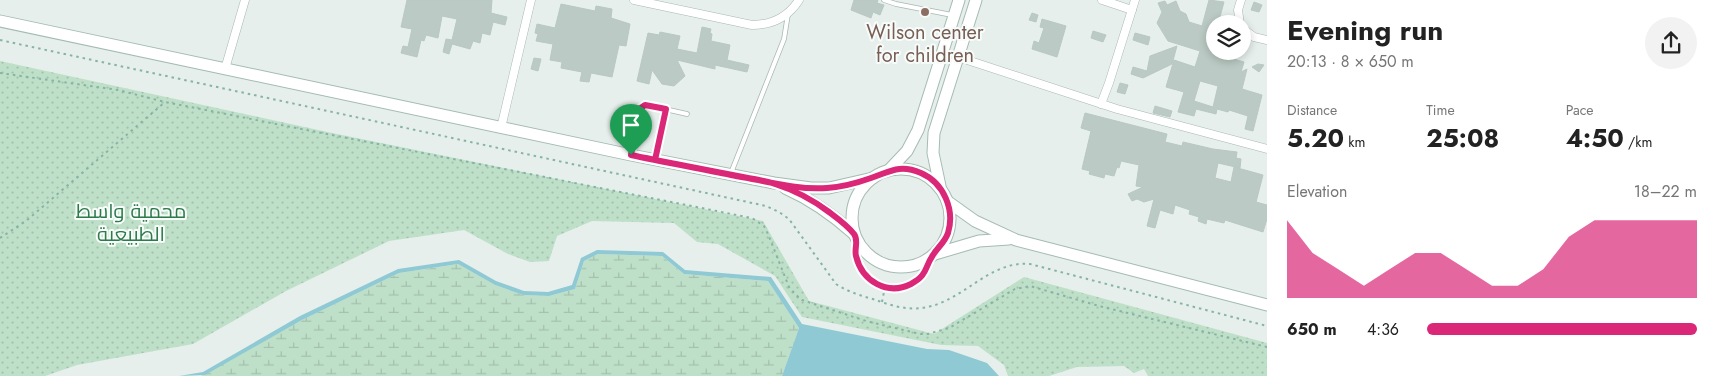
<!DOCTYPE html>
<html lang="en">
<head>
<meta charset="utf-8">
<style>
	body { margin:0; font-family:Jost,Cairo,sans-serif; background:#f2f2f2; color:#222; height:100vh; display:flex; flex-direction:column; font-size:19px; white-space:nowrap }
	* { box-sizing:border-box; margin:0 }
	p { font-size:16px; color:#767676 }
	.icon { flex:none; width:28px; height:28px; fill:none; stroke:currentColor; stroke-width:2; stroke-linecap:round; stroke-linejoin:round }
	.map { position:relative; flex:1; overflow:hidden }
	.details { display:flex; flex-direction:column; background:#fff; width:450px }
	.details>* { flex:none }
	.buttons { position:absolute; left:1206px; top:15px; display:grid; gap:10px }
	.buttons a { display:grid; place-items:center; width:45px; height:45px; border-radius:50%; background:#fff; box-shadow:0 2px 8px #0003; font-size:25px }
	.pin { position:absolute; display:grid; place-items:center; width:42px; height:42px; color:#fff; margin:-51px -21px; border-radius:50% 50% 50% 0; rotate:-45deg; box-shadow:0 0 5px #0007 }
	.pin .icon { rotate:45deg }
	.round { display:grid; place-items:center; flex:none; width:52px; height:52px; border-radius:26px; background:#f2f2f2 }
	.headline { display:flex; align-items:center; justify-content:space-between; height:85px; padding:0 20px }
	h1 { font-size:28px; font-weight:700; line-height:38px }
	.stats { display:grid; grid-template-columns:repeat(3,1fr); gap:8px; height:85px; padding:5px 20px }
	.stats div { display:grid; align-content:center }
	.stats b { font-size:25px; font-weight:700 }
	.stats small { font-size:14px; font-weight:400 }
	.stats p { font-size:14px }
	.chart { height:140px; padding:10px 20px }
	.chart p { display:flex; justify-content:space-between }
	.chart svg { width:100%; height:90px; margin-top:5px; fill:#db2777; opacity:.7 }
	ul { padding:0 20px; list-style:none; font-size:16px }
	li { display:grid; grid-template-columns:80px 60px 1fr; align-items:center; height:38px }
	li i { height:12px; border-radius:6px; background:#db2777 }
	main { display:flex; flex:1; min-height:0 }
	.map>svg:first-child { display:block }
	.grass { fill:url(#grass-dots) }
	.wetland { fill:url(#wetland-marsh) }
	.water { fill:#8ec9d4 }
	.building { fill:#bbcac4; stroke:#b8c9c2; fill-rule:evenodd }
	.lines { fill:none; stroke-linecap:round; stroke-linejoin:round }
	.lane-casing { stroke:#a8b8b2; stroke-width:5.5 }
	.street-casing { stroke:#a8b8b2; stroke-width:9 }
	.secondary-casing { stroke:#a4bbb3; stroke-width:13 }
	.path { stroke:#86b3a5; stroke-width:2; stroke-dasharray:2.5 4; stroke-linecap:butt }
	.lane { stroke:#fff; stroke-width:4 }
	.street { stroke:#fff; stroke-width:8 }
	.secondary { stroke:#fff; stroke-width:11 }
	.route-casing { stroke:#fff; stroke-width:10 }
	.route { stroke:#db2777; stroke-width:6 }
	.education-dot { fill:#8d6e63; stroke:#f7fbf9; stroke-width:2 }
	.labels { text-anchor:middle; stroke-width:4; stroke-linejoin:round; paint-order:stroke }
	.education-label { font-size:20px; fill:#785e54; stroke:#f7fbf9 }
	.park-label { font-size:20px; fill:#2d7a4b; stroke:#f7fbf9 }
</style>
</head>
<body>
<main>
<div class="map">
<svg width="1267" height="376" viewBox="0 0 1267 376">
	<defs>
		<pattern id="grass-dots" width="8" height="8" patternUnits="userSpaceOnUse" patternTransform="scale(1.25)"><rect width="8" height="8" fill="#bfe0c8"/><path d="M2 2h.1M6 6h.1" fill="none" stroke="#a4c1ad" stroke-width="1.8" stroke-linecap="round"/></pattern>
		<pattern id="wetland-marsh" width="20" height="14" patternUnits="userSpaceOnUse" patternTransform="scale(1.25)"><rect width="20" height="14" fill="#bfe0c8"/><path d="M1 5h8M5 5V1M11 12h8M15 12V8" fill="none" stroke="#a4c1ad"/></pattern>
	</defs>
	<rect width="100%" height="100%" fill="#e6efeb"/>
	<path class="grass" d="M0,61L332,133L763,221L809,301L934,334L1024,277L1267,343V376H1148L1144,369L1134,373L1124,366L1077,367L1049,376H1008L1004,365L978,346L941,345L802,317L775,276L718,244L697,242L674,223L592,221L557,236L549,261L530,262L508,254L464,230L389,241L286,291L193,344L77,365L45,376H0Z"/>
	<path class="wetland" d="M598,254L662,256L684,274L768,281L799,328L782,376H201L302,320L399,273L458,264L495,285L523,295L549,296L575,289L584,261Z"/>
	<path class="water" d="M597,250L663,252L685,270L771,277L802,324L927,349L949,350L987,363L999,376H782L799,328L768,281L684,274L662,256L598,254L584,261L575,289L549,296L523,295L495,285L458,264L399,273L302,320L205,375L179,376L203,372L300,316L398,269L459,260L496,281L524,291L548,292L572,285L581,258Z"/>
	<g class="building">
		<path d="M407,0H492L491,13L507,17L505,25L493,22L490,35L482,33L480,43L473,41L470,49L452,44L449,54L443,52L446,39L452,40L457,19L442,16L438,38L426,35L424,41L421,40L417,57L401,53L403,46L408,47L412,29L401,27Z"/>
		<path d="M854,0H878L877,3L884,5L880,15L873,12L871,18L851,10Z"/>
		<path d="M1209,0L1224,2L1218,24H1215V51H1221L1220,55L1244,62L1241,72L1247,69L1242,89L1262,95L1253,131L1245,129L1248,116L1229,110L1228,112L1217,109L1216,114L1196,109L1194,116L1178,112L1184,92L1166,87L1174,60L1195,67L1200,51L1168,41L1157,23L1162,12L1158,3L1165,1L1167,5L1176,1L1180,11L1186,14L1189,22L1202,26ZM1200,81L1218,86L1213,107L1194,101Z"/>
		<path d="M1254,2L1262,5L1259,12L1251,10Z"/>
		<path d="M561,4L595,11L596,6L612,9L611,18L630,24L626,46L619,45L612,77L591,73L589,82L580,81L582,72L561,68L562,62L550,60L553,44L536,41L538,34L535,33L537,24L555,28Z"/>
		<path d="M1032,13L1038,15L1036,22L1029,20Z"/>
		<path d="M1042,19L1066,26L1057,57L1032,49L1034,41L1039,43L1044,28L1040,27Z"/>
		<path d="M702,27L711,29L710,33L712,34L711,41L730,45L727,60L749,65L747,72L715,65V69L677,60L685,76L674,86L662,84L652,70L649,84L637,81L648,33L659,35L660,32L680,36L677,49L697,53Z"/>
		<path d="M1093,31L1106,35L1103,42L1091,38Z"/>
		<path d="M1135,33L1150,37L1148,45L1133,40Z"/>
		<path d="M1177,46L1172,64L1143,78L1131,74L1133,67L1147,71L1150,56Z"/>
		<path d="M534,58L541,59L538,71L531,69Z"/>
		<path d="M1258,64L1264,65L1259,72L1252,67Z"/>
		<path d="M1120,83L1128,85L1125,94L1117,92Z"/>
		<path d="M1155,106L1172,111L1170,117L1153,113Z"/>
		<path d="M1085,113L1167,134L1165,142L1182,146L1183,142L1213,149L1237,152L1236,158L1241,159L1240,168L1218,163L1215,178L1231,182L1234,167L1263,175L1256,202L1267,205V219L1263,232L1225,220L1224,223L1207,219L1206,224L1198,221L1199,217L1189,214L1190,210L1175,205L1173,214L1160,210L1155,228L1147,226L1154,199L1144,202L1137,199L1132,201L1128,194L1143,187L1136,186L1139,165L1121,161L1119,168L1117,167L1114,176L1105,174L1104,178L1089,174L1090,171L1082,169L1091,131L1081,128Z"/>
	</g>
	<g class="lines">
		<defs>
			<g id="lane">
				<path d="M884,0L896,4L952,15"/>
				<path d="M631,153L638,112L641,107L647,105L687,114"/>
				<path d="M656,159L666,109"/>
				<path d="M731,173L784,39L788,14"/>
				<path d="M856,239C856,244 854,249 855,255C861,288 903,300 925,273C929,268 931,261 933,255"/>
			</g>
			<g id="street">
				<path d="M634,0L752,25C773,25 788,17 799,0"/>
				<path d="M1102,0L1132,10"/>
				<path d="M1240,24L1238,10L1241,0"/>
				<path d="M1242,28L1254,37L1267,40"/>
				<path d="M958,57L1117,109L1267,149"/>
				<path d="M225,69L245,0"/>
				<path d="M1101,104L1109,83L1135,0"/>
				<path d="M501,128L531,0"/>
			</g>
			<g id="secondary">
				<path d="M0,21L631,155L774,183L811,188H829L873,178"/>
				<circle cx="901" cy="218" r="49"/>
				<path d="M889,170L907,151L918,130L959,0"/>
				<path d="M940,186L933,153L934,133L976,0"/>
				<path d="M785,188C812,200 833,215 854,234"/>
				<path d="M947,201L975,221L1016,240L1267,305"/>
				<path d="M935,254L979,241L1009,239"/>
			</g>
		</defs>
		<use href="#lane" class="lane-casing"/>
		<use href="#street" class="street-casing"/>
		<use href="#secondary" class="secondary-casing"/>
		<g class="path">
			<path d="M0,40L766,206L779,212L789,219L836,284C848,292 862,296 876,300C889,305 906,310 921,308C962,304 988,260 1030,264L1267,326"/>
			<path d="M0,73L118,90L165,102L752,218L764,226L768,234L789,287L796,295L802,300L866,321L920,334H928L949,328L1015,289L1030,286L1099,306L1267,347"/>
			<path d="M0,238L26,221L165,102"/>
			<path d="M882,302L884,292"/>
		</g>
		<use href="#lane" class="lane"/>
		<use href="#street" class="street"/>
		<use href="#secondary" class="secondary"/>
	</g>
	<g class="lines">
		<defs>
			<path id="route" d="M631,155C664,162 697,168 731,175C745,178 761,179 775,184C794,190 813,200 829,212C837,218 848,226 854,234C859,240 854,249 856,256C862,281 887,296 911,284C928,275 924,268 933,255C938,247 945,242 948,233C955,210 944,183 921,173C900,164 891,171 871,178C857,183 841,187 827,188C801,190 773,183 748,178C717,172 686,166 655,160L666,109L645,105L638,110L631,155"/>
		</defs>
		<use href="#route" class="route-casing"/>
		<use href="#route" class="route"/>
	</g>
	<circle class="education-dot" cx="925" cy="12" r="5"/>
	<g class="labels">
		<g class="education-label">
			<text x="925" y="39">Wilson center<tspan x="925" dy="23">for children</tspan></text>
		</g>
		<g class="park-label">
			<text x="131" y="218">محمية واسط<tspan x="131" dy="23">الطبيعية</tspan></text>
		</g>
	</g>
</svg>
<div class="buttons">
<a><svg class="icon" aria-label="layers" viewBox="0 0 24 24"><path d="M12 4l9 5-9 5-9-5zM3 14l9 5 9-5"/></svg></a>
</div>
<div class="pin" style="left:631px;top:155px;background:#1e9e55"><svg class="icon" aria-label="arrive" viewBox="0 0 24 24"><path d="M6 21V4h12l-3 4 3 4H6"/></svg></div>
</div>
<section class="details">
<div class="headline"><div><h1>Evening run</h1><p>20:13 · 8 × 650 m</p></div><a class="round"><svg class="icon" aria-label="share" viewBox="0 0 24 24"><path d="M12 15V3M7 8l5-5 5 5M5 13v7h14v-7"/></svg></a></div>
<div class="stats">
<div><p>Distance</p><b>5.20<small> km</small></b></div>
<div><p>Time</p><b>25:08</b></div>
<div><p>Pace</p><b>4:50<small> /km</small></b></div>
</div>
<div class="chart"><p><span>Elevation</span>18–22 m</p>
<svg viewBox="0 0 160 44" preserveAspectRatio="none"><path d="M0 44V6L10 22L20 30L30 38L40 30L50 22L60 22L70 30L80 38L90 38L100 30L110 14L120 6L130 6L140 6L150 6L160 6V44z"/></svg>
</div>
<ul>
<li><b>650 m</b>4:36<i style="width:100%"></i></li>
</ul>
</section>
</main>
</body>
</html>
